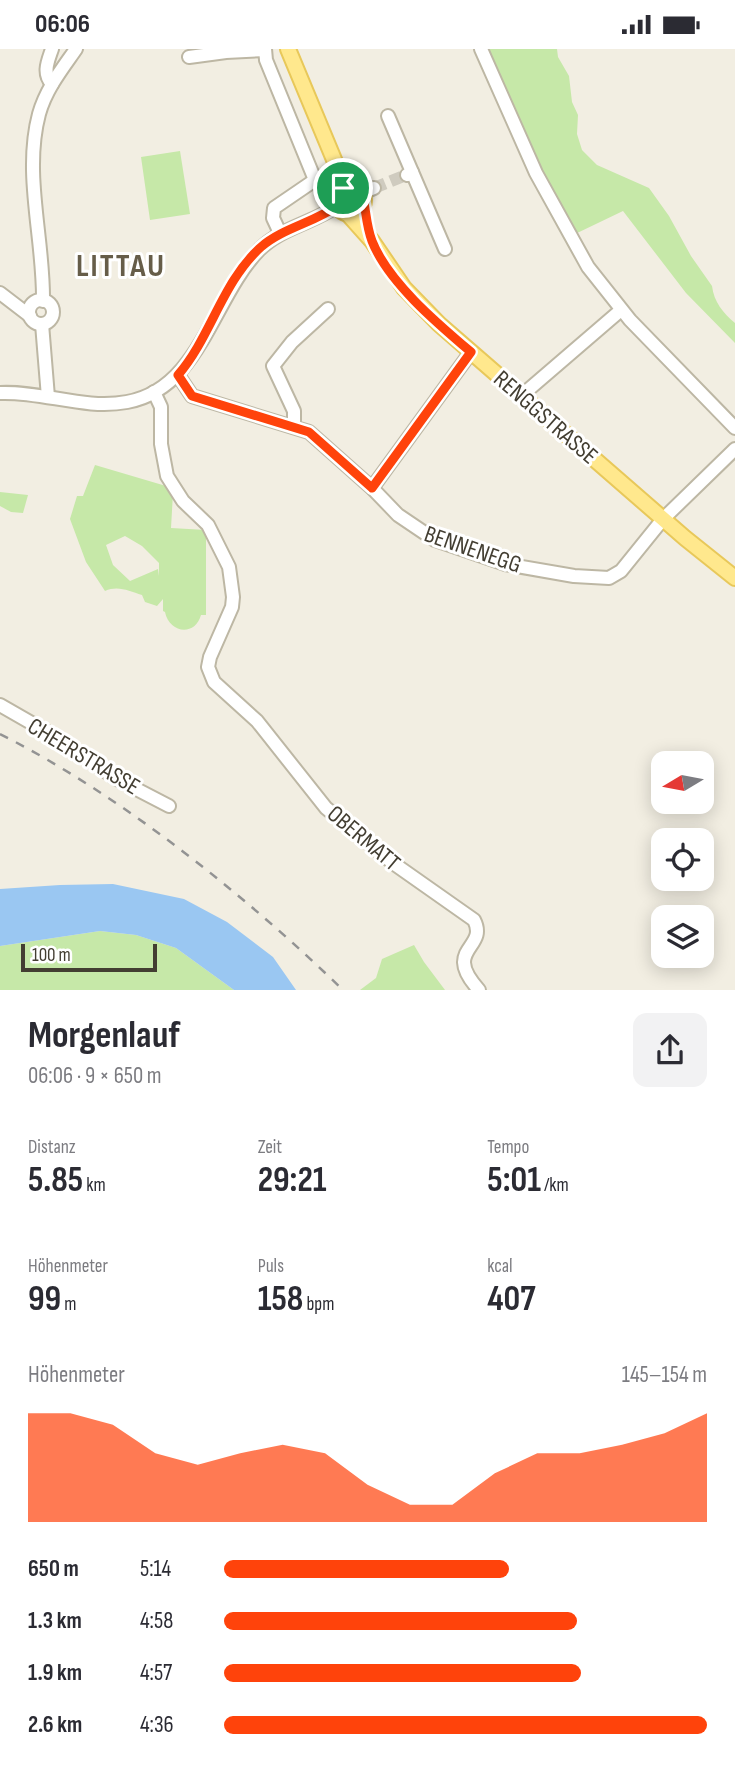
<!DOCTYPE html>
<html lang="de">
<head>
<meta charset="utf-8">
<style>
	body { margin:0; font-family:"Sofia Sans Condensed",sans-serif; background:#f2f2f3; color:#2b2b33; height:100vh; display:flex; flex-direction:column; font-size:26px; white-space:nowrap }
	* { box-sizing:border-box; margin:0 }
	p { font-size:23px; color:#7c7c81 }
	.icon { flex:none; width:38px; height:38px; fill:none; stroke:currentColor; stroke-width:2; stroke-linecap:round; stroke-linejoin:round }
	.map { position:relative; height:941px; overflow:hidden }
	.details { display:flex; flex-direction:column; background:#fff; flex:1 }
	.details>* { flex:none }
	.needle { width:46px; rotate:260deg }
	.fabs { position:absolute; left:651px; top:702px; display:grid; gap:14px }
	.fabs a { display:grid; place-items:center; width:63px; height:63px; border-radius:14px; background:#fff; box-shadow:0 4px 18px #0003; font-size:35px }
	.scale { position:absolute; left:21px; bottom:18px; width:136px; box-sizing:border-box; padding-left:7px; border:4px solid #433e32; border-top:0; font-size:19px; line-height:24px; white-space:nowrap; color:#433e32; -webkit-text-stroke:5px #fff; paint-order:stroke }
	.pin { position:absolute; display:grid; place-items:center; width:60px; height:60px; color:#fff; margin:-30px; border:4px solid #fff; border-radius:50%; box-shadow:0 2px 7px #0007 }
	.round { display:grid; place-items:center; flex:none; width:74px; height:74px; border-radius:14px; background:#f2f2f3 }
	.head { display:flex; align-items:center; justify-content:space-between; height:119px; padding:0 28px }
	h1 { font-size:38px; font-weight:700; line-height:52px }
	.metrics { display:grid; grid-template-columns:repeat(3,1fr); gap:10px; height:119px; padding:7px 28px }
	.metrics div { display:grid; align-content:center }
	.metrics b { font-size:35px; font-weight:700 }
	.metrics small { font-size:19px; font-weight:400 }
	.metrics p { font-size:19px }
	.chart { height:196px; padding:14px 28px }
	.chart p { display:flex; justify-content:space-between }
	.chart svg { width:100%; height:126px; margin-top:7px; fill:#ff430b; opacity:.7 }
	ul { padding:0 28px; list-style:none; font-size:23px }
	li { display:grid; grid-template-columns:112px 84px 1fr; align-items:center; height:52px }
	li i { height:18px; border-radius:9px; background:#ff430b }
	.status { display:flex; justify-content:space-between; align-items:center; height:49px; padding:0 35px; background:#fff; direction:ltr }
	.status svg { height:19px; fill:currentColor }
	.map>svg:first-child { display:block }
	.green { fill:#c6e8a8; fill-rule:evenodd }
	.water { fill:#9ac7f2 }
	.lines { fill:none; stroke-linecap:round; stroke-linejoin:round }
	.minor-tunnel { stroke:#cfcbbf; stroke-width:12; stroke-dasharray:12 6; stroke-linecap:butt }
	.minor-casing { stroke:#bdb7a4; stroke-width:16 }
	.major-casing { stroke:#e8c85a; stroke-width:18 }
	.minor { stroke:#fff; stroke-width:12 }
	.major { stroke:#ffe88d; stroke-width:14 }
	.rail { stroke:#939393; stroke-width:2.5; stroke-dasharray:9 9; stroke-linecap:butt }
	.route-casing { stroke:#fff; stroke-width:14 }
	.route { stroke:#ff430b; stroke-width:9 }
	.labels { text-anchor:middle; stroke-width:6; stroke-linejoin:round; paint-order:stroke }
	.street-label { font-size:24px; fill:#433e32; stroke:#fff }
	.district-label { font-size:32px; font-weight:bold; letter-spacing:2px; fill:#665d49; stroke:#fff }
</style>
</head>
<body>
<div class="status"><b>06:06</b><svg viewBox="0 0 49 12"><path d="M0 12V9h3v3zM5 12V6h3v6zM10 12V3h3v9zM15 12V0h3v12zM26 1h20v11H26zM47 4h2v5h-2z"/></svg></div>
<div class="map">
<svg width="735" height="941" viewBox="0 0 735 941">
	<rect width="100%" height="100%" fill="#f2eee2"/>
	<g class="green">
		<path d="M489,0H557L558,8L569,27L572,53L578,66L577,85L582,101L597,116L649,139L669,167L691,207L712,237C714,253 723,264 735,274V294L686,244L623,162L573,186L554,154Z"/>
		<path d="M180,102L190,165L150,171L141,108Z"/>
		<path d="M95,416L166,437L173,444L171,479L206,481V566H201C195,588 169,584 165,563L163,562V550L157,557L145,553L142,546C129,542 118,536 105,542L86,513L70,470L77,447H83ZM125,487L142,497L159,514V527L158,520L130,532L113,516L106,496Z"/>
		<path d="M0,443L28,446L23,464L11,463L0,457Z"/>
		<path d="M100,882L136,886L176,899L234,941H0V897Z"/>
		<path d="M414,896L424,913L445,941H360L376,929L382,910Z"/>
	</g>
	<path class="water" d="M113,835L184,850L227,873L273,908L296,941H234L176,899L136,886L100,882L0,897V840L60,836Z"/>
	<g class="lines">
		<path class="minor-tunnel" d="M374,139L406,126"/>
		<defs>
			<g id="minor">
				<path d="M265,0L266,11L315,131L274,159L273,169L280,184"/>
				<path d="M481,0L536,124L588,218L630,271L735,379"/>
				<path d="M189,8L226,3L265,1"/>
				<path d="M52,35C42,24 48,12 52,0"/>
				<path d="M388,67L412,123L407,126"/>
				<path d="M412,123L445,200"/>
				<path d="M362,144L374,139"/>
				<path d="M0,244L30,267"/>
				<circle cx="41" cy="263" r="12"/>
				<path d="M43,252C44,190 23,125 39,65C46,40 62,20 76,0"/>
				<path d="M42,275L48,348"/>
				<path d="M178,326L192,347L309,383L372,439L398,466L435,491L505,515L574,527L609,529L621,522L663,470L735,400"/>
				<path d="M154,343L161,358V395L167,427L183,452L208,476L229,518L233,548L232,558L210,608L208,618L214,633L257,672L326,759L393,814L474,871C489,900 441,899 479,941"/>
				<path d="M0,344C43,342 84,361 127,353C200,340 213,248 259,201C280,179 313,174 337,157"/>
				<path d="M521,347L621,261"/>
				<path d="M294,378V362L273,317L292,293L328,260"/>
				<path d="M372,439L471,303"/>
				<path d="M0,656L61,691L115,729L169,757"/>
			</g>
			<g id="major">
				<path d="M288,0L345,137"/>
				<circle cx="350" cy="151" r="14"/>
				<path d="M347,164L372,192L404,239L439,275L685,489L735,529"/>
			</g>
		</defs>
		<use href="#minor" class="minor-casing"/>
		<use href="#major" class="major-casing"/>
		<use href="#minor" class="minor"/>
		<use href="#major" class="major"/>
		<path class="rail" d="M0,685C121,746 246,847 343,941"/>
	</g>
	<g class="lines">
		<defs>
			<path id="route" d="M349,137L356,138L362,144C366,159 366,177 372,192C388,233 438,275 471,303L372,439L309,383L192,347L178,326C211,288 222,233 261,198C283,179 313,174 337,157L338,144Z"/>
		</defs>
		<use href="#route" class="route-casing"/>
		<use href="#route" class="route"/>
	</g>
	<g class="labels">
		<g class="street-label">
			<text transform="translate(546 368) rotate(41)" y="8">RENGGSTRASSE</text>
			<text transform="translate(473 500) rotate(19)" y="8">BENNENEGG</text>
			<text transform="translate(84 707) rotate(31)" y="8">CHEERSTRASSE</text>
			<text transform="translate(364 789) rotate(40)" y="8">OBERMATT</text>
		</g>
		<g class="district-label">
			<text x="121" y="227">LITTAU</text>
		</g>
	</g>
</svg>
<div class="fabs">
<a><svg class="needle" viewBox="-14 -14 28 28"><path d="M0-13l5 13h-10z" fill="#e53935"/><path d="M0 13l5-13h-10z" fill="#7c7c81"/></svg></a>
<a><svg class="icon" aria-label="locate" viewBox="0 0 24 24"><circle cx="12" cy="12" r="6"/><path d="M12 2v4M12 18v4M2 12h4M18 12h4"/></svg></a>
<a><svg class="icon" aria-label="layers" viewBox="0 0 24 24"><path d="M12 4l9 5-9 5-9-5zM3 14l9 5 9-5"/></svg></a>
</div>
<div class="scale">100 m</div>
<div class="pin" style="left:343px;top:139px;background:#1e9e55"><svg class="icon" aria-label="arrive" viewBox="0 0 24 24"><path d="M6 21V4h12l-3 4 3 4H6"/></svg></div>
</div>
<section class="details">
<div class="head"><div><h1>Morgenlauf</h1><p>06:06 · 9 × 650 m</p></div><a class="round"><svg class="icon" aria-label="share" viewBox="0 0 24 24"><path d="M12 15V3M7 8l5-5 5 5M5 13v7h14v-7"/></svg></a></div>
<div class="metrics">
<div><p>Distanz</p><b>5.85<small> km</small></b></div>
<div><p>Zeit</p><b>29:21</b></div>
<div><p>Tempo</p><b>5:01<small> /km</small></b></div>
</div>
<div class="metrics">
<div><p>Höhenmeter</p><b>99<small> m</small></b></div>
<div><p>Puls</p><b>158<small> bpm</small></b></div>
<div><p>kcal</p><b>407</b></div>
</div>
<div class="chart"><p><span>Höhenmeter</span>145–154 m</p>
<svg viewBox="0 0 160 44" preserveAspectRatio="none"><path d="M0 44V6L10 6L20 10L30 20L40 24L50 20L60 17L70 20L80 31L90 38L100 38L110 27L120 20L130 20L140 17L150 13L160 6V44z"/></svg>
</div>
<ul>
<li><b>650 m</b>5:14<i style="width:59%"></i></li>
<li><b>1.3 km</b>4:58<i style="width:73%"></i></li>
<li><b>1.9 km</b>4:57<i style="width:74%"></i></li>
<li><b>2.6 km</b>4:36<i style="width:100%"></i></li>
</ul>
</section>
</body>
</html>
